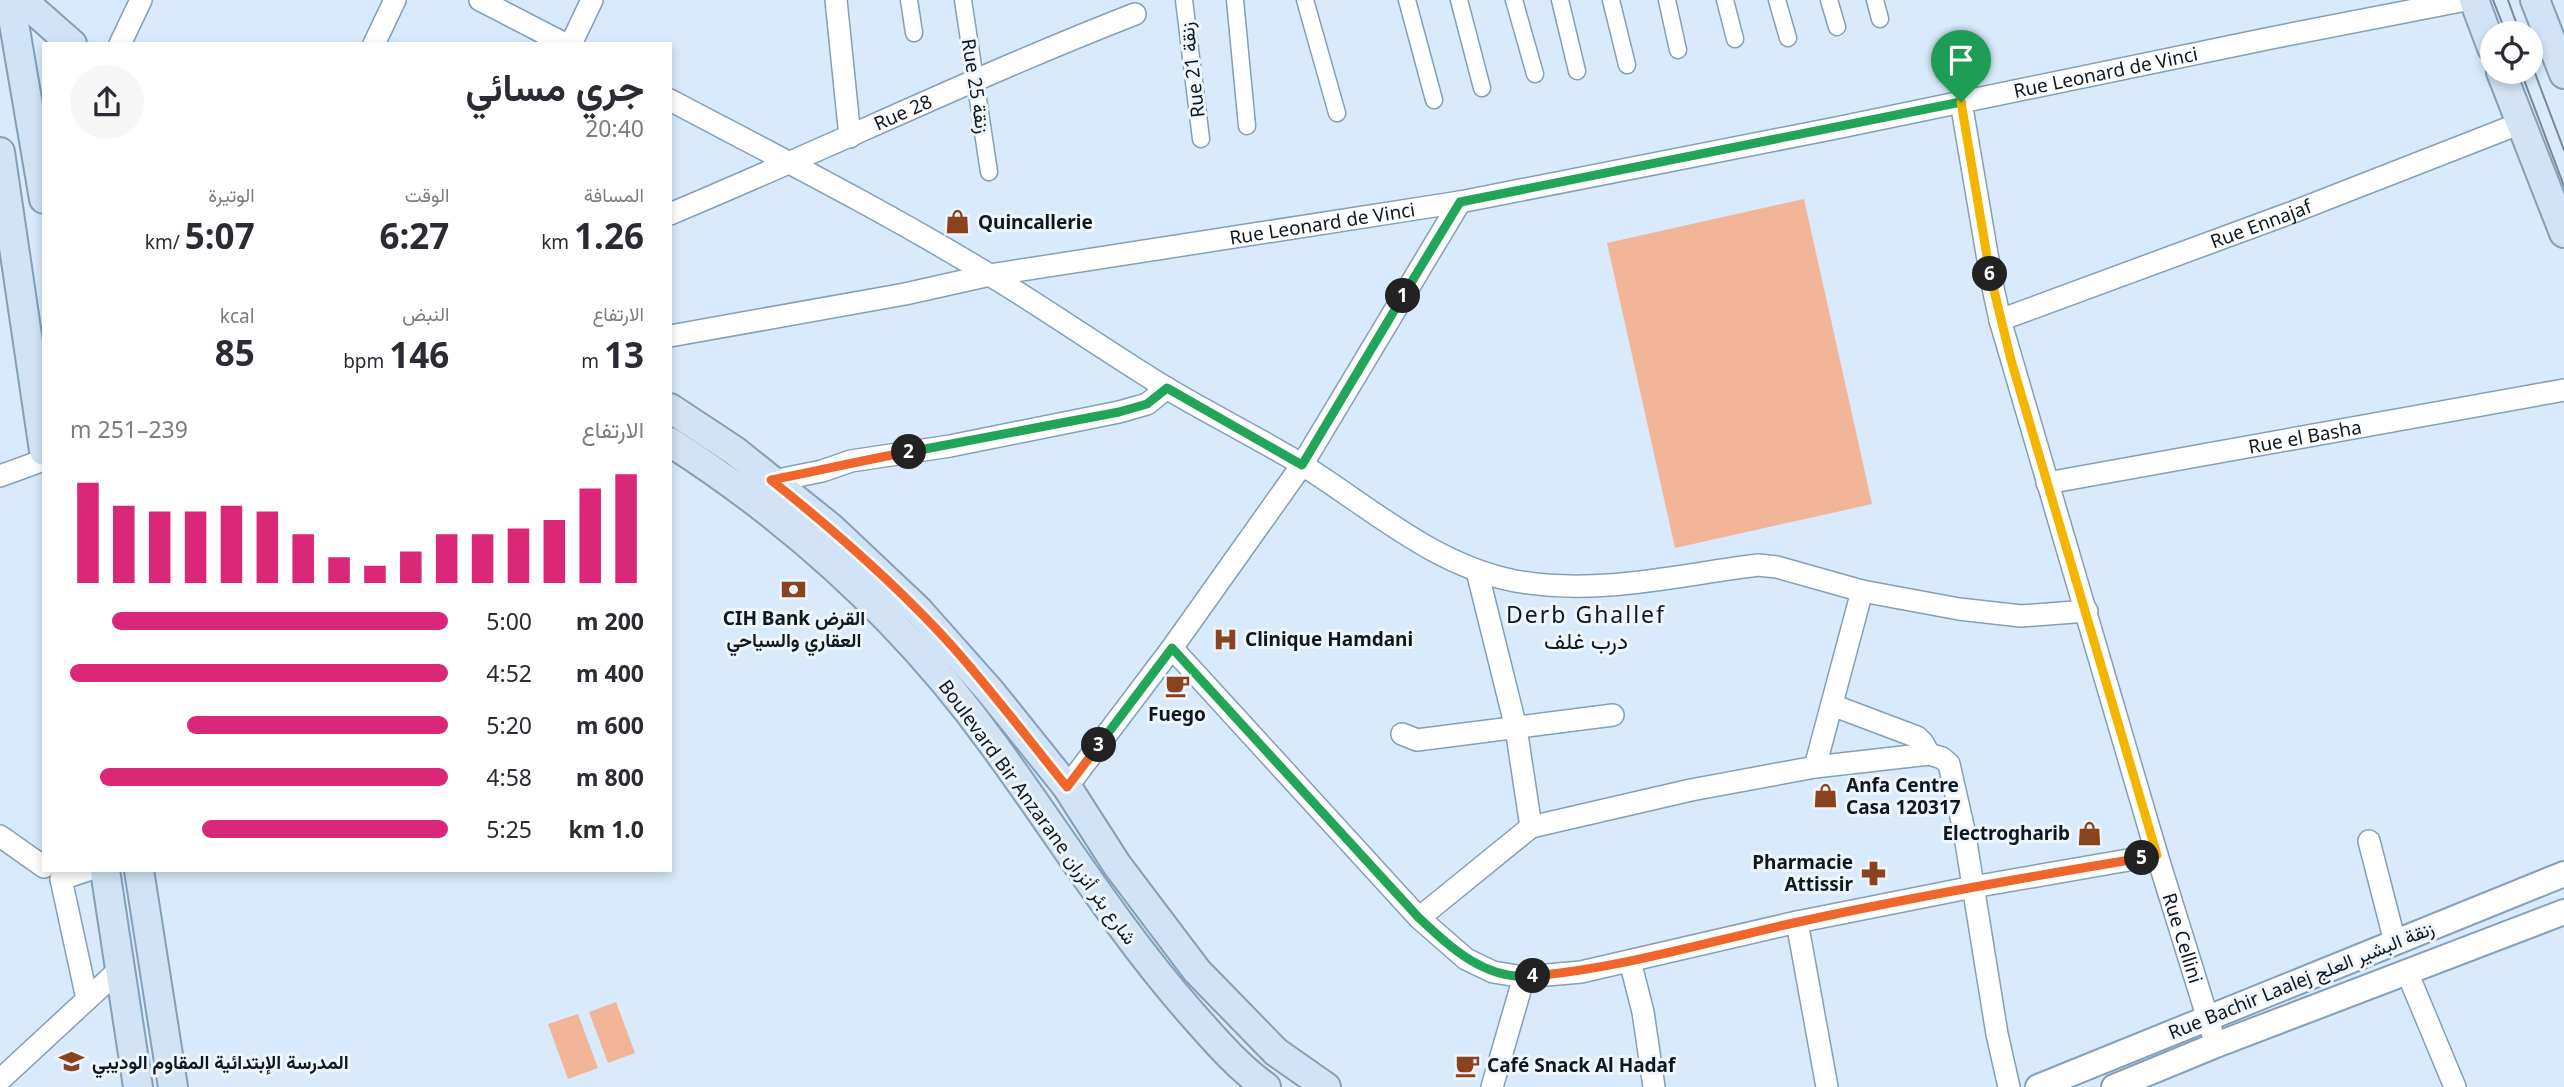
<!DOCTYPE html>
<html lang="ar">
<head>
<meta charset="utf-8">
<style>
	body { margin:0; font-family:"Noto Sans",Vazirmatn,sans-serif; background:#f7f7f7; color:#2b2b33; direction:rtl; height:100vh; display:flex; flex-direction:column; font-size:26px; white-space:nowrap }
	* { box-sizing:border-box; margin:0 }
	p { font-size:23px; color:#7c7c81 }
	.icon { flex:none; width:38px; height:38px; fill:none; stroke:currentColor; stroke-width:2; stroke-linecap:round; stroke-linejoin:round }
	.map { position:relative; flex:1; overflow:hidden; direction:ltr }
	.details { position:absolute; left:42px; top:42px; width:630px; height:830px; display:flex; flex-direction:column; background:#fff; border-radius:0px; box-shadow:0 4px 10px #0003; direction:rtl }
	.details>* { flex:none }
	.fabs { position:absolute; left:2480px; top:21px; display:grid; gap:14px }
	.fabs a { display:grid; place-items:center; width:63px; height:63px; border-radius:50%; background:#fff; box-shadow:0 4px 10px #0003; font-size:35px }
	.pin { position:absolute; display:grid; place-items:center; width:60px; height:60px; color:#fff; margin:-72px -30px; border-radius:50% 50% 50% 0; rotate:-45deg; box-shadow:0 0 7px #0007 }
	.pin .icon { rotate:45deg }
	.km { position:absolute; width:35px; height:35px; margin:-18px; border-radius:50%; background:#222; color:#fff; font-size:19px; line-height:35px; text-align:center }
	.round { display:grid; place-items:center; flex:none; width:74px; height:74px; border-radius:37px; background:#f7f7f7 }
	.overview { display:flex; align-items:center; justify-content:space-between; height:119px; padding:0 28px }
	h1 { font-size:38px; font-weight:700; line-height:52px }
	.metrics { display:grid; grid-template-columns:repeat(3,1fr); gap:10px; height:119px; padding:7px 28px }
	.metrics div { display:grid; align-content:center }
	.metrics b { font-size:35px; font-weight:700 }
	.metrics small { font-size:19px; font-weight:400 }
	.metrics p { font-size:19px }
	.chart { height:196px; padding:14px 28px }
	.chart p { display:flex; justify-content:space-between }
	.chart svg { width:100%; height:126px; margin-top:7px; stroke:#db2777; stroke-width:6 }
	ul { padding:0 28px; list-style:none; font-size:23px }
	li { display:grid; grid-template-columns:112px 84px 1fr; align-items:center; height:52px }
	li i { height:18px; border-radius:9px; background:#db2777 }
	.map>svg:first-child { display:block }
	.green { fill:#f2b598 }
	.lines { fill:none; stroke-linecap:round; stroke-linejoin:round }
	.pedestrian-casing { stroke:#839fb9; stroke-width:19 }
	.minor-casing { stroke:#839fb9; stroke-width:24 }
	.tertiary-casing { stroke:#839fb9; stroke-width:28 }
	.secondary-casing { stroke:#839fb9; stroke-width:32 }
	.pedestrian { stroke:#fff; stroke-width:16 }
	.minor { stroke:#fff; stroke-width:21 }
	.tertiary { stroke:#fff; stroke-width:24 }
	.secondary { stroke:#d1e3f4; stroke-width:28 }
	.tram { stroke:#798795; stroke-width:2 }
	.split-1-casing { stroke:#fff; stroke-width:14 }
	.split-2-casing { stroke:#fff; stroke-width:14 }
	.split-3-casing { stroke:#fff; stroke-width:14 }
	.split-4-casing { stroke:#fff; stroke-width:14 }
	.split-5-casing { stroke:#fff; stroke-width:14 }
	.split-6-casing { stroke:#fff; stroke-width:14 }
	.split-7-casing { stroke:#fff; stroke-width:14 }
	.split-1 { stroke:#22a559; stroke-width:9 }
	.split-2 { stroke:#22a559; stroke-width:9 }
	.split-3 { stroke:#f0652b; stroke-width:9 }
	.split-4 { stroke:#22a559; stroke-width:9 }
	.split-5 { stroke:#f0652b; stroke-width:9 }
	.split-6 { stroke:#f5b400; stroke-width:9 }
	.split-7 { stroke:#f5b400; stroke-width:9 }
	.labels { text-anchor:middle; stroke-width:6; stroke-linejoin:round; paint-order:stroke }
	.street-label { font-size:19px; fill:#0d1821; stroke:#eff5fb }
	.poi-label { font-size:19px; font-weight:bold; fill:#0d1821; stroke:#eff5fb; text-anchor:start }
	.quarter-label { font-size:23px; letter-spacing:2px; fill:#0d1821; stroke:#eff5fb }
</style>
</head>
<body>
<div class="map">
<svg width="2564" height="1087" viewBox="0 0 2564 1087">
	<rect width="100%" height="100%" fill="#d8eafb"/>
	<g class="green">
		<path d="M1804,199L1872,504L1675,548L1607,243Z"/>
		<path d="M616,1002L635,1053L608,1063L589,1012Z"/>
		<path d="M578,1014L598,1068L568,1079L548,1024Z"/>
	</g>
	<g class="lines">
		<defs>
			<g id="pedestrian">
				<path d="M909,0L914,33"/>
				<path d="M963,0L989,172"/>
				<path d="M1184,0L1201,139"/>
				<path d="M1235,0L1247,126"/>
				<path d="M1305,0L1337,113"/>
				<path d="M1407,0L1434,100"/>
				<path d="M1459,0L1482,88"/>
				<path d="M1514,0L1535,74"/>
				<path d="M1560,0L1577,71"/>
				<path d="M1611,0L1627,65"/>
				<path d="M1667,0L1678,50"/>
				<path d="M1725,0L1735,39"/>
				<path d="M1777,0L1788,38"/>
				<path d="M1829,0L1837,27"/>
				<path d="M1875,0L1880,19"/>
			</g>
			<g id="minor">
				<path d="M480,0L565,44"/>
				<path d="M836,0L850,137"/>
				<path d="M120,44L141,0"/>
				<path d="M374,44L395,0"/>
				<path d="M571,44L592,0"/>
				<path d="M670,100C778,157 888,213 993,277C1052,313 1109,353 1168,389C1212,415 1258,438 1301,464C1370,507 1433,565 1515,581C1598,596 1677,575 1758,565L1777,567L1862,591L1959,609L2021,616L2087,611"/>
				<path id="s1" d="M1961,102L1992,283L2000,320L2157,855L2216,1045"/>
				<path id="s2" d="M670,214C826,149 978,75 1135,14"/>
				<path id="s3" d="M2000,320L2293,212L2521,123"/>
				<path id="s4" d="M670,336L905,294L990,275L1460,202L1836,128L2276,37L2466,0"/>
				<path d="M0,476L44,460"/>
				<path d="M763,483L822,471L851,461L950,446L1119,412L1147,404L1167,388"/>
				<path id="s5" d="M2047,483L2564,390"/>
				<path d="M1477,571L1516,728L1531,827"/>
				<path d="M1172,648L1419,918L1466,959L1493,972L1524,977L1581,972L1797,922L1973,887L2157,855"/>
				<path d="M1832,705L1917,737L1923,743L1929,754L1942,758L1949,764L1964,830L1997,1034L2009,1087"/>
				<path d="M1402,734L1417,740L1613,715"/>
				<path d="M1815,767L1862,591"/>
				<path d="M1067,787L1172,648L1302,465L1460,202"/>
				<path d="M0,836L44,867"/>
				<path d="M2369,841L2395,942"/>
				<path d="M61,879L87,999"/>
				<path d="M61,879L88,870"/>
				<path d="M1419,918L1531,827L1691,790L1815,767L1929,754"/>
				<path d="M1797,922L1827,1087"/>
				<path d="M1630,961L1643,1012L1654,1087"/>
				<path d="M2407,972L2455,1087"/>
				<path d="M0,1080L120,969"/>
				<path d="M1492,1087L1524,977"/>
			</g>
			<g id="tertiary">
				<path d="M2038,1087L2564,874"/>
				<path d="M2114,1087L2216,1045L2564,912"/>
			</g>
			<g id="secondary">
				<path d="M10,0L44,199"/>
				<path d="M22,0L72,44"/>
				<path d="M2474,0L2492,48"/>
				<path d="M2535,0L2564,74"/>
				<path d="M2501,72L2564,233"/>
				<path d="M0,152L44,451"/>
				<path d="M670,408L735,451L830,527L919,611L990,691L1067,787L1117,865L1197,971L1276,1052L1326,1087"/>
				<path d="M670,442C795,522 906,624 993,744C1059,834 1117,929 1191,1013C1214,1039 1238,1067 1266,1087"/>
				<path d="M105,870L138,1087"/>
				<path d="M139,870L173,1087"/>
			</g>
		</defs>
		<use href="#pedestrian" class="pedestrian-casing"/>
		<use href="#minor" class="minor-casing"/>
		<use href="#tertiary" class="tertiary-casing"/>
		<use href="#secondary" class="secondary-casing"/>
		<use href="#pedestrian" class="pedestrian"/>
		<use href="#minor" class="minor"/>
		<use href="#tertiary" class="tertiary"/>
		<use href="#secondary" class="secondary"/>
		<g class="tram">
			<path d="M2493,0L2506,33"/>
			<path d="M2508,0L2520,33"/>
			<path d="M2530,60L2564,150"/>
			<path d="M2521,72L2564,186"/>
		</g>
	</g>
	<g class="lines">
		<defs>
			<path id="split-1" d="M1403,296L1460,202L1961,102"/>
			<path id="split-2" d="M909,452L1119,412L1147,404L1167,388L1302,465L1403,296"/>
			<path id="split-3" d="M909,452C863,460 818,471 771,480C835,531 897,585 952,646C992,691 1029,740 1067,787L1099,745"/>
			<path id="split-4" d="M1099,745L1172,648L1419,918C1451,948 1486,981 1533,976"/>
			<path id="split-5" d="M1533,976C1623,968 1710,941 1798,922C1912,897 2027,877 2142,858"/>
			<path id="split-6" d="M1990,274L2011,360L2157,855L2142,858"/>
			<path id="split-7" d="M1961,102L1990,274"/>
		</defs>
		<use href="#split-1" class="split-1-casing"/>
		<use href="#split-2" class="split-2-casing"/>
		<use href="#split-3" class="split-3-casing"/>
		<use href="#split-4" class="split-4-casing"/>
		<use href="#split-5" class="split-5-casing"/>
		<use href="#split-6" class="split-6-casing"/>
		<use href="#split-7" class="split-7-casing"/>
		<use href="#split-1" class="split-1"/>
		<use href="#split-2" class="split-2"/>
		<use href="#split-3" class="split-3"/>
		<use href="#split-4" class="split-4"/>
		<use href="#split-5" class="split-5"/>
		<use href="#split-6" class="split-6"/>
		<use href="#split-7" class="split-7"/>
	</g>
	<defs>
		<symbol id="shop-bare" viewBox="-9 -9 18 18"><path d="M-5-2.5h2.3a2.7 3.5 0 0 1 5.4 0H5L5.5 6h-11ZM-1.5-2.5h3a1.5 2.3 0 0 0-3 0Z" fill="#89431e" stroke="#eff5fb" stroke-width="2.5" paint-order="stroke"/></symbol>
		<symbol id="bank-bare" viewBox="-9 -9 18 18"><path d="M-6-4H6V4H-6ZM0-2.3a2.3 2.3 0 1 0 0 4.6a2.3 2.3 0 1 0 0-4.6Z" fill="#89431e" stroke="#eff5fb" stroke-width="2.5" paint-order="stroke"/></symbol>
		<symbol id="hospital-bare" viewBox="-9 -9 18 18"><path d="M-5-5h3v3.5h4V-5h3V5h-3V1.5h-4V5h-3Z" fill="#89431e" stroke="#eff5fb" stroke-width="2.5" paint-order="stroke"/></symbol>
		<symbol id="cafe-bare" viewBox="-9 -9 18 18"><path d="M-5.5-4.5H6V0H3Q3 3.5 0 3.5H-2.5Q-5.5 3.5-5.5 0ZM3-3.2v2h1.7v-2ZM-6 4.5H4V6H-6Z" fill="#89431e" stroke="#eff5fb" stroke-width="2.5" paint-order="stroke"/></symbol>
		<symbol id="pharmacy-bare" viewBox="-9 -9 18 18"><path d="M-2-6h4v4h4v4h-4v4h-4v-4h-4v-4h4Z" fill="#89431e" stroke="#eff5fb" stroke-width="2.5" paint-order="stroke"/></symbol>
		<symbol id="school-bare" viewBox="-9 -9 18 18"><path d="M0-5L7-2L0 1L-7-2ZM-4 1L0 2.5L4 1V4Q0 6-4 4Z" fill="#89431e" stroke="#eff5fb" stroke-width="2.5" paint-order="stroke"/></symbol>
	</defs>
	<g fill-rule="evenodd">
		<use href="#shop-bare" x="940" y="204" width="35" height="35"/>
		<use href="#bank-bare" x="776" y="572" width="35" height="35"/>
		<use href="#hospital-bare" x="1208" y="622" width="35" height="35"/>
		<use href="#cafe-bare" x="1160" y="668" width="35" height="35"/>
		<use href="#shop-bare" x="1808" y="778" width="35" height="35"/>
		<use href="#shop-bare" x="2072" y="816" width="35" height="35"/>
		<use href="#pharmacy-bare" x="1856" y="856" width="35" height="35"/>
		<use href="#school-bare" x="54" y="1044" width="35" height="35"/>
		<use href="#cafe-bare" x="1450" y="1048" width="35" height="35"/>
	</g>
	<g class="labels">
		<g class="street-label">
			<text transform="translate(1192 70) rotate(-97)" y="7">Rue 21 زنقة</text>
			<text dy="7" stroke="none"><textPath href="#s4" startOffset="1460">Rue Leonard de Vinci</textPath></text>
			<text transform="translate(976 86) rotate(81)" y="7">Rue 25 زنقة</text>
			<text dy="7" stroke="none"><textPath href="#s2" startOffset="254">Rue 28</textPath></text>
			<text dy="7" stroke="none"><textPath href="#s4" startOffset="662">Rue Leonard de Vinci</textPath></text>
			<text dy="7" stroke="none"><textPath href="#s3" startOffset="278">Rue Ennajaf</textPath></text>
			<text dy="7" stroke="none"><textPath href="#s5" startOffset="262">Rue el Basha</textPath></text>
			<text transform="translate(1038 812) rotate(54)" y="7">Boulevard Bir Anzarane شارع بئر أنزران</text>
			<text dy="7" stroke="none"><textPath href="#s1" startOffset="866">Rue Cellini</textPath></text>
			<text transform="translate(2301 980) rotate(-22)" y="7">Rue Bachir Laalej زنقة البشير العلج</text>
		</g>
		<g class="poi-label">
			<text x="978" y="229">Quincallerie</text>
			<text x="794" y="625" text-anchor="middle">CIH Bank القرض<tspan x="794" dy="22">العقاري والسياحي</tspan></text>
			<text x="1245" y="646">Clinique Hamdani</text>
			<text x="1177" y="721" text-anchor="middle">Fuego</text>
			<text x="1846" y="792">Anfa Centre<tspan x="1846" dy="22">Casa 120317</tspan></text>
			<text x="2070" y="840" text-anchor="end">Electrogharib</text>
			<text x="1853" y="869" text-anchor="end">Pharmacie<tspan x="1853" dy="22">Attissir</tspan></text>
			<text x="92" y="1069">المدرسة الإبتدائية المقاوم الوديبي</text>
			<text x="1487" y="1072">Café Snack Al Hadaf</text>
		</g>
		<g class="quarter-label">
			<text x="1586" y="623">Derb Ghallef<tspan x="1586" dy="26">درب غلف</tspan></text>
		</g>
	</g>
</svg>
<div class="fabs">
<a><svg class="icon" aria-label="locate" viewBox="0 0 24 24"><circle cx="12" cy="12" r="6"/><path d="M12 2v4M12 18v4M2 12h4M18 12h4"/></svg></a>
</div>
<div class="pin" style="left:1961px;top:102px;background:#1e9e55"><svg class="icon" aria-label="arrive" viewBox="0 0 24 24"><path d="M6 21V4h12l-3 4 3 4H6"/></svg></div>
<b class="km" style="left:1403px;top:296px">1</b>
<b class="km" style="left:909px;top:452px">2</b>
<b class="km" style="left:1099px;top:745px">3</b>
<b class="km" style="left:1533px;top:976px">4</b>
<b class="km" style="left:2142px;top:858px">5</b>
<b class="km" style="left:1990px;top:274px">6</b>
<section class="details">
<div class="overview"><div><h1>جري مسائي</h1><p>20:40</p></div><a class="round"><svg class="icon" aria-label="share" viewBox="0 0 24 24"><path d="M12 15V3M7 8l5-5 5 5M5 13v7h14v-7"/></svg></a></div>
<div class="metrics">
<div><p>المسافة</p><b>1.26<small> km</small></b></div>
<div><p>الوقت</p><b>6:27</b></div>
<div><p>الوتيرة</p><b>5:07<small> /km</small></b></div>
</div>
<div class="metrics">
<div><p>الارتفاع</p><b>13<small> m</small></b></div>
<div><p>النبض</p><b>146<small> bpm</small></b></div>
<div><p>kcal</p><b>85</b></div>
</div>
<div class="chart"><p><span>الارتفاع</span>239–251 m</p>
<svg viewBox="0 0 160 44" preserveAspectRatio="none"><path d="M5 44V9M15 44V17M25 44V19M35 44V19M45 44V17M55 44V19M65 44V27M75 44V35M85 44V38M95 44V33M105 44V27M115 44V27M125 44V25M135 44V22M145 44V11M155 44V6"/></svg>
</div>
<ul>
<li><b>200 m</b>5:00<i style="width:89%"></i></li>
<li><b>400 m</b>4:52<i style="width:100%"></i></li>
<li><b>600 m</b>5:20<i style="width:69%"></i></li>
<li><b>800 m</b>4:58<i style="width:92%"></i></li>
<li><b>1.0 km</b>5:25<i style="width:65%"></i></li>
</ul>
</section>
</div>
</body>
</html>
